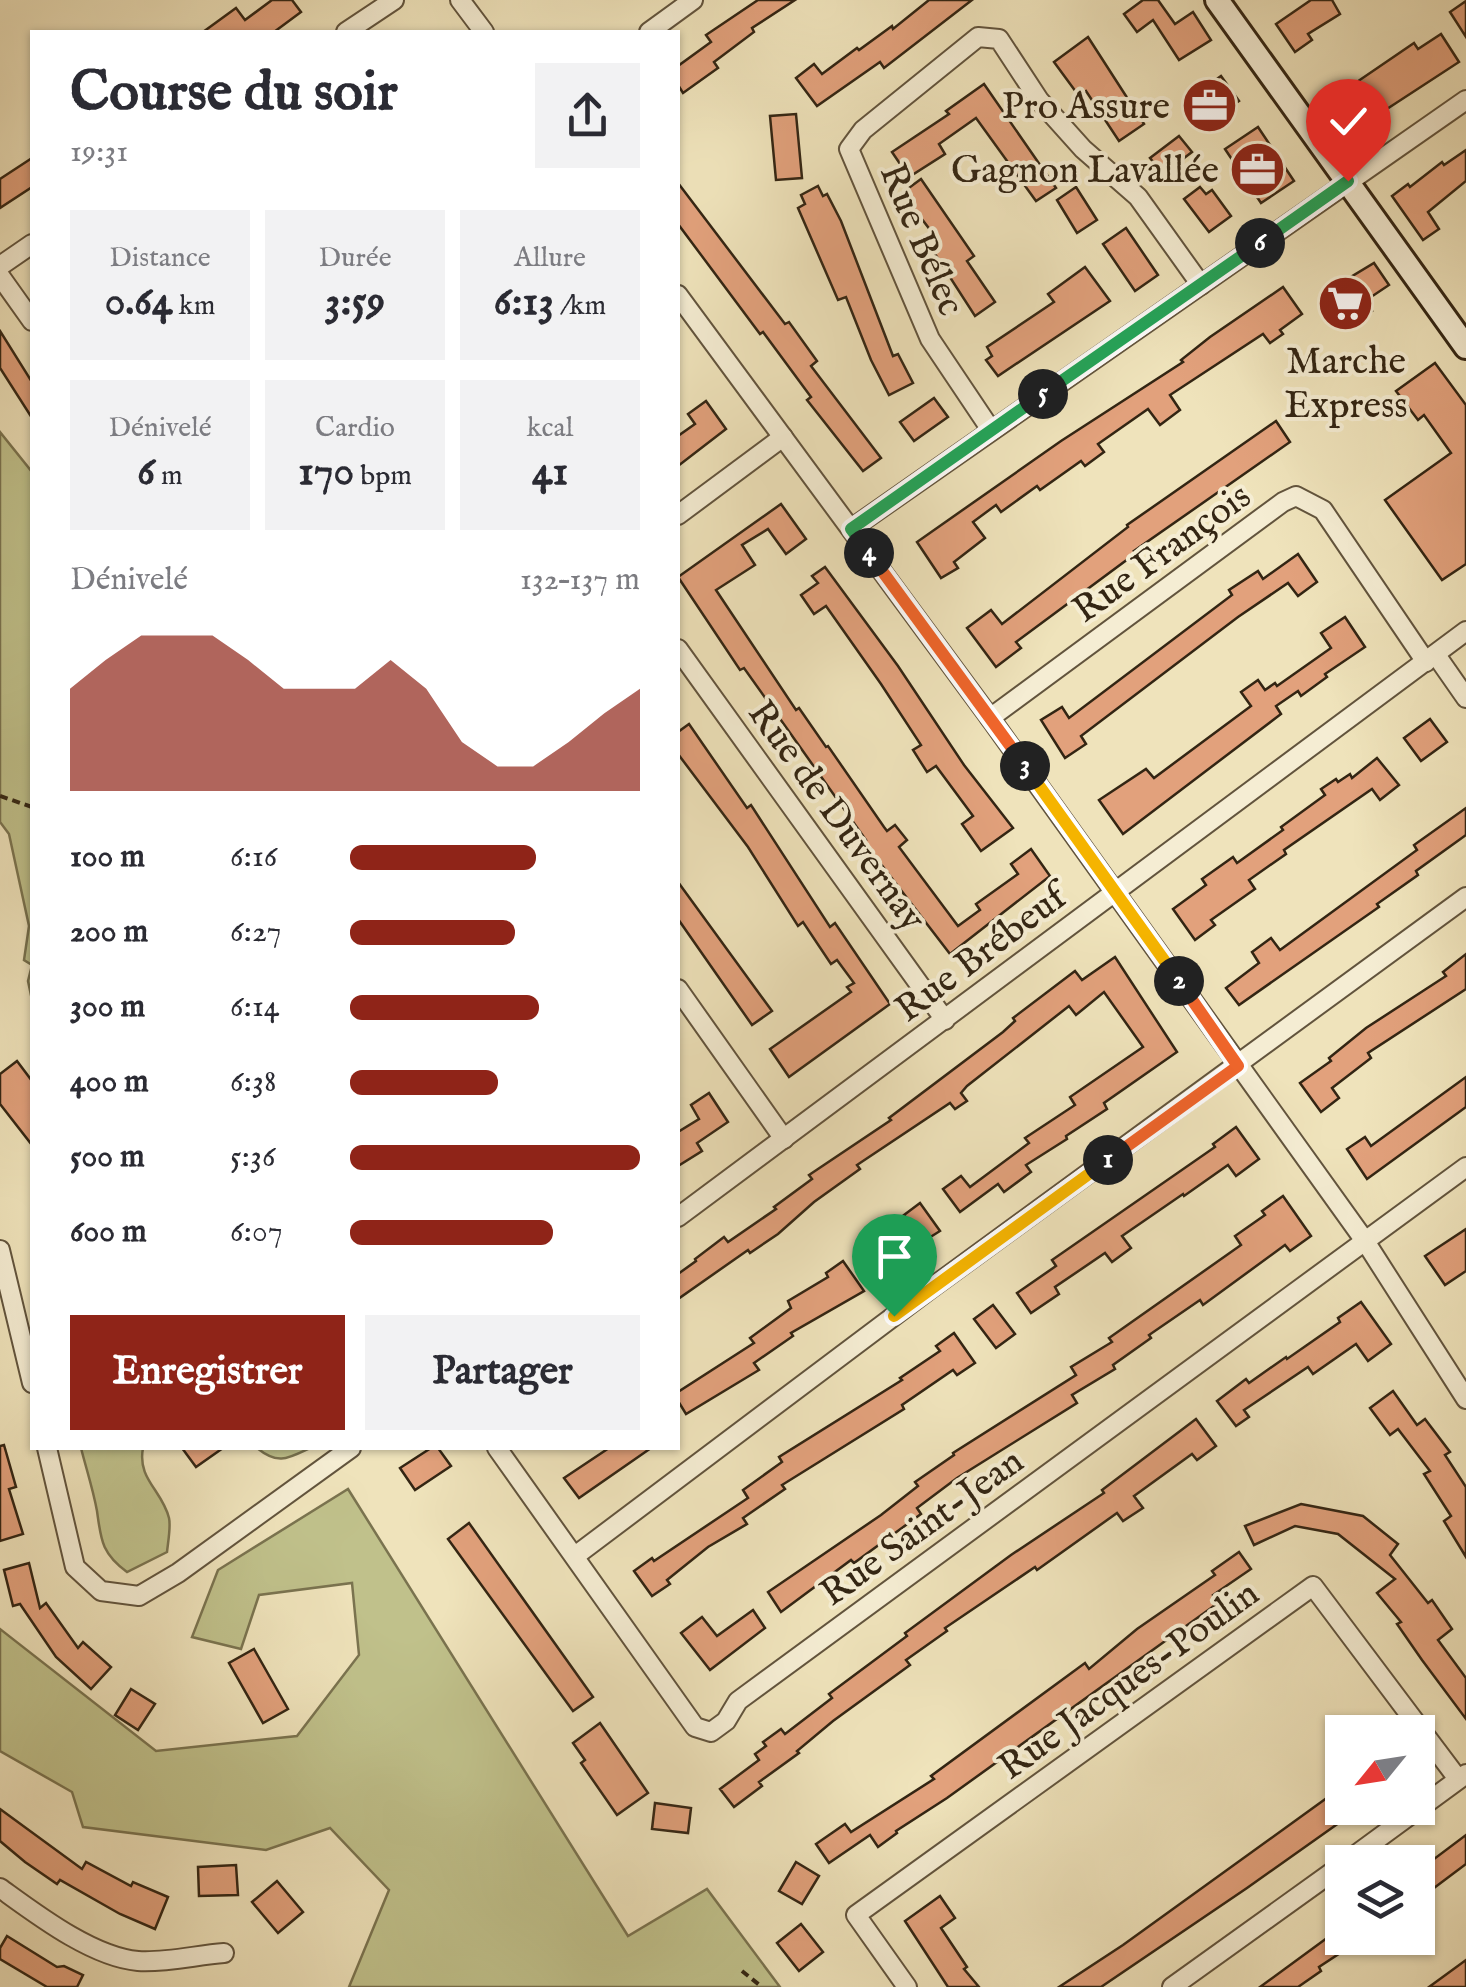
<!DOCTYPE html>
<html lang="fr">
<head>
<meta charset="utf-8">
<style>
	body { margin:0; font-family:"IM FELL English",serif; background:#f2f2f3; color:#2b2b33; height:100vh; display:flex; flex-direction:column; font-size:38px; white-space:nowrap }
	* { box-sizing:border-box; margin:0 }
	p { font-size:32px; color:#7c7c81 }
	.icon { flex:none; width:55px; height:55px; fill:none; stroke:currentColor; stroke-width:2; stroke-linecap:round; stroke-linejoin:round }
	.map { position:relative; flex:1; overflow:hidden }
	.sheet { position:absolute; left:30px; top:30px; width:650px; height:1420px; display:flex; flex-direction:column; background:#fff; border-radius:0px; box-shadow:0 2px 8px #0004 }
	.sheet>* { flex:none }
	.needle { width:65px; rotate:240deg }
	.controls { position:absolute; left:1325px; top:1715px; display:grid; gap:20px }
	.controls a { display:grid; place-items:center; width:110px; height:110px; border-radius:0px; background:#fff; box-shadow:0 2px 8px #0004; font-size:50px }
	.pin { position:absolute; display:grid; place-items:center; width:85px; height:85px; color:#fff; margin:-102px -42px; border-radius:50% 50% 50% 0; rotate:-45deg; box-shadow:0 0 10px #0007 }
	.pin .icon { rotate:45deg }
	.km { position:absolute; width:50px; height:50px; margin:-25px; border-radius:50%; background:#222; color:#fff; font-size:28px; line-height:50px; text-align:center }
	.round { display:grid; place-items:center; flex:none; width:105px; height:105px; border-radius:0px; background:#f2f2f3 }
	.headline { display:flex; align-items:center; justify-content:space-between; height:170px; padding:0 40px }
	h1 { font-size:55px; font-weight:700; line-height:75px }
	.metrics { display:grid; grid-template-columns:repeat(3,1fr); gap:15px; height:170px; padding:10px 40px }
	.metrics div { display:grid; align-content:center; border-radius:0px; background:#f2f2f3; text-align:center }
	.metrics b { font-size:42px; font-weight:700 }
	.metrics small { font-size:28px; font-weight:400 }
	.metrics p { font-size:28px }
	.chart { height:280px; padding:20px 40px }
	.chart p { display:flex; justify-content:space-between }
	.chart svg { width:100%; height:180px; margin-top:10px; fill:#8f2418; opacity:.7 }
	.button { display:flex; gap:20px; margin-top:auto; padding:20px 40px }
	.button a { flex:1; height:115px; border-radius:0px; background:#8f2418; color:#fff; font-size:40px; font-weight:700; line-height:115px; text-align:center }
	.button a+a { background:#f2f2f3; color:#2b2b33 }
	ul { padding:0 40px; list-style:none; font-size:32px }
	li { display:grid; grid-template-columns:160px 120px 1fr; align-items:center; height:75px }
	li i { height:25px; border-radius:12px; background:#8f2418 }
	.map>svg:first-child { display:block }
	.green { fill:#c0c18b; stroke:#7a734f; stroke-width:2.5 }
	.building { fill:#e2a17c; stroke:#332513; stroke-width:2.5 }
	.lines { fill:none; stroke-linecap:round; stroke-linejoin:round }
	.street-casing { stroke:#62543d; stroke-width:22 }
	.secondary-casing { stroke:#332513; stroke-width:28 }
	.path { stroke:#332513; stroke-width:4; stroke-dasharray:8 5; stroke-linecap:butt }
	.street { stroke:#f5edd3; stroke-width:18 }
	.secondary { stroke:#f5edd3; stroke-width:22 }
	.split-1-casing { stroke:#fff; stroke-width:20 }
	.split-2-casing { stroke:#fff; stroke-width:20 }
	.split-3-casing { stroke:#fff; stroke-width:20 }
	.split-4-casing { stroke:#fff; stroke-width:20 }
	.split-5-casing { stroke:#fff; stroke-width:20 }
	.split-6-casing { stroke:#fff; stroke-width:20 }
	.split-7-casing { stroke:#fff; stroke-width:20 }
	.split-1 { stroke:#f5b400; stroke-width:12 }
	.split-2 { stroke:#f0652b; stroke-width:12 }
	.split-3 { stroke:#f5b400; stroke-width:12 }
	.split-4 { stroke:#f0652b; stroke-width:12 }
	.split-5 { stroke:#22a559; stroke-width:12 }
	.split-6 { stroke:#22a559; stroke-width:12 }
	.split-7 { stroke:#22a559; stroke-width:12 }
	.labels { text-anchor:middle; stroke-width:8; stroke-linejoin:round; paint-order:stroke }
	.poi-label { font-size:38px; fill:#332513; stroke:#f5edd3; text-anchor:end }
	.street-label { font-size:38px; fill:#332513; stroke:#f5edd3 }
</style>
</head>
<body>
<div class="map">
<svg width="1466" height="1987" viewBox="0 0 1466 1987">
	<rect width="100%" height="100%" fill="#efe3bb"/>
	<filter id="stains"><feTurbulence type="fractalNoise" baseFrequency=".002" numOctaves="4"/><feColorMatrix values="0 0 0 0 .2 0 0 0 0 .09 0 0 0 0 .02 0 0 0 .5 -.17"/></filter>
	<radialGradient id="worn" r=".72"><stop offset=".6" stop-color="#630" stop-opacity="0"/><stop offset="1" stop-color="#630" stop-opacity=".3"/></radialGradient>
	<g class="green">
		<path d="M0,432L32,472V1000L28,981L32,965L24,960L29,926L9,834L0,822Z"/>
		<path d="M81,1448H143C137,1479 162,1490 169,1518C171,1527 168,1542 167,1552L127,1572C101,1553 101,1539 97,1511C93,1489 86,1468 81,1448Z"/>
		<path d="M257,1448H310C287,1459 278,1465 257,1448Z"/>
		<path d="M348,1489L628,1936L707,1889L780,1987H349L389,1890L330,1828L266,1850L83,1827L72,1792L0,1751V1629L156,1751L297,1736L359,1655L352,1583L259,1595L241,1649L192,1637L218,1570Z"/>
	</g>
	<g class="building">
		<path d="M272,0H292L301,12L274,32H203L236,8L245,20Z"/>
		<path d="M758,0H795L752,28L754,32L714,62L718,68L683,93L678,85V66L711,42L706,35Z"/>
		<path d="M929,0H972L884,68L880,62L817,106L796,78L814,64L822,74L857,48L859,50L892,26L893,29Z"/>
		<path d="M1143,0H1158L1175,24L1193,12L1211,40L1179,60L1153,20L1137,32L1124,14Z"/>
		<path d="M1311,0H1332L1340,14L1308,34L1312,40L1295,52L1276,24Z"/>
		<path d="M1466,1V37L1450,12Z"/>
		<path d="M1441,34L1459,62L1347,135L1326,103L1414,43L1418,49Z"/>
		<path d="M1088,37L1144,124L1119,141L1086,91L1079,96L1054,62Z"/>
		<path d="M1221,76L1239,101L1208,122L1190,98Z"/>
		<path d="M984,84L1056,188L1036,201L976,118L939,144L945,154L909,177L892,152L949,114L946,111Z"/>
		<path d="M796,114L802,178L776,180L770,116Z"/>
		<path d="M1258,127L1294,181L1261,203L1225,149Z"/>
		<path d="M1179,136L1192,152L1163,174L1150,158Z"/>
		<path d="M1466,150V181L1428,212L1439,229L1423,240L1392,196L1408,184L1410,187L1442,162L1444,165Z"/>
		<path d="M32,158V187L0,208V179Z"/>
		<path d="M921,179L974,256L967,261L995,302L975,316L926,240L934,235L902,193Z"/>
		<path d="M678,183L785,324L789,322L817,361L811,366L881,458L863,471L807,400L811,397L763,332L760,334L678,224Z"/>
		<path d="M818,186L823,196L827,194L841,221L893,356L898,354L913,383L889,395L871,360L846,297L838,300L798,208L805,204L801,195Z"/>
		<path d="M1076,187L1097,220L1077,233L1057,200Z"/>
		<path d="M1200,187L1206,194L1212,190L1231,216L1209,232L1184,199Z"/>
		<path d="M1126,228L1158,275L1135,291L1103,244Z"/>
		<path d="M1374,263L1389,285L1365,301L1372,311L1344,329L1321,295Z"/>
		<path d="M1085,267L1110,301L998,376L986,360L992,356L987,347L1054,302L1048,294Z"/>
		<path d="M1283,287L1302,314L1280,330L1283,334L1270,343L1263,334L1170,395L1180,410L1160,425L1148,409L1098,444L1104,452L1085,466L1081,461L1040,490L1037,486L1001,512L996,505L973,522L985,538L954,562L958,568L941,578L917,542L1061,441L1183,362L1181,360L1210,337Z"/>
		<path d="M0,331L32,382V418L0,368Z"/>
		<path d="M1435,363L1466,405V564L1442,580L1385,500L1451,453L1424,415L1418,420L1396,391Z"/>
		<path d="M934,398L948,417L914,441L900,422Z"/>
		<path d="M706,401L726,429L678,466V436L695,424L688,414Z"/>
		<path d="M1276,421L1290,442L1134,551L1136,553L1016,642L1021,648L996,667L967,628L991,610L1002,624L1128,527L1127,525Z"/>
		<path d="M781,504L806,539L786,554L768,529L742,545L755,565L716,590L796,710L799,708L826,747L828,746L884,827L887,831L895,825L907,840L899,847L958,926L980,910L976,904L1018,874L1011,864L1031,849L1050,876L950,954L864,842L866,840L744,668L740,670L678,577Z"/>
		<path d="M1298,554L1317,582L1298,596L1288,583L1238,617L1081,736L1086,744L1065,758L1041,720L1062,707L1069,718L1232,595L1229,590L1258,571L1263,579Z"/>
		<path d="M825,567L898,666L964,765L1013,828L981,851L962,824L973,816L936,766L927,772L913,750L921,745L881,684L826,606L814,614L801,595L818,583L812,576Z"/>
		<path d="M1345,617L1365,647L1325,674L1327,677L1301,696L1298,691L1276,706L1281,714L1123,834L1099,800L1146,769L1154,778L1251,706L1241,692L1258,680L1265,690L1275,683L1277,686L1331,648L1321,633Z"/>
		<path d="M1430,719L1447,742L1421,761L1404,738Z"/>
		<path d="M689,724L747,808L751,805L830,927L835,923L890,1004L789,1077L770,1049L851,992L847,987L854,983L837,960L831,964L803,922L798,926L748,847L678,754V732Z"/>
		<path d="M1377,758L1399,785L1380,800L1372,789L1284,850L1286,854L1249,880L1255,889L1211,920L1215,925L1195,940L1173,909L1206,885L1202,879L1233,857L1237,863L1283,830L1281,827L1325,795L1321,789L1336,779L1338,782L1350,774L1352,778Z"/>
		<path d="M1466,808V835L1416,871L1418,875L1377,904L1379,907L1239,1005L1226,988L1259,963L1252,952L1271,938L1280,950L1417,850L1414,845Z"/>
		<path d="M678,882L772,1011L752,1025L678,919Z"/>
		<path d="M1466,954V989L1368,1053L1371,1058L1332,1088L1339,1098L1321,1112L1300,1083L1331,1061L1329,1058L1366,1028L1446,976L1443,972Z"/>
		<path d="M1115,957L1177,1052L1104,1103L1107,1109L1066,1136L1067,1139L1026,1165L1031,1172L1004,1192L998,1184L960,1212L943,1189L961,1176L970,1187L1029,1143L1025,1138L1075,1105L1070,1097L1143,1047L1104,992L1076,1015L1069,1006L967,1086L961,1093L967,1101L955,1109L950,1103L857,1165L860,1169L814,1202L778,1234L750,1253L748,1250L678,1299V1274L696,1261L695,1259L724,1237L728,1242L776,1209L774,1207L812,1179L809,1175L891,1120L889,1118L1003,1032L1015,1021L1013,1018L1075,971L1082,980Z"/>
		<path d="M17,1061L32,1081V1145L0,1104V1074Z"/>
		<path d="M1466,1077V1107L1367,1179L1347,1149L1365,1137L1371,1146Z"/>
		<path d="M709,1093L728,1122L697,1143L702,1151L678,1166V1132L699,1119L691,1105Z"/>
		<path d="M1236,1127L1259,1159L1236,1176L1228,1165L1184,1196L1183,1194L1122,1236L1131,1248L1112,1262L1105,1253L1055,1287L1059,1294L1031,1313L1017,1293L1056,1266L1052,1260L1215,1147L1213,1144Z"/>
		<path d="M1283,1196L1311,1236L1290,1251L1285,1245L1203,1305L1200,1300L1149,1335L1151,1338L1113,1365L1115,1369L1072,1395L1077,1403L957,1478L917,1508L921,1514L854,1563L851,1560L781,1612L768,1592L881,1515L918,1486L915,1482L954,1455L953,1453L1076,1375L1071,1367L1112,1342L1109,1338L1241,1245L1235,1236L1265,1215L1262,1211Z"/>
		<path d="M920,1203L940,1231L881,1268L870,1250L911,1224L904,1215Z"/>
		<path d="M1466,1229V1271L1445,1285L1425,1256Z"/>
		<path d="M843,1261L864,1291L791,1333L793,1336L754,1363L759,1370L686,1414L678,1401V1392L754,1343L750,1338L791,1308L788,1301L828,1277L826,1273Z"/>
		<path d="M1361,1302L1391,1344L1368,1361L1356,1344L1313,1374L1308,1367L1244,1410L1249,1417L1236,1426L1217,1401L1246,1379L1249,1383L1286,1357L1287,1359L1340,1322L1338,1318Z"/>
		<path d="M993,1305L1015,1334L996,1348L974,1319Z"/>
		<path d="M954,1333L975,1363L957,1375L953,1370L902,1405L904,1409L782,1485L785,1489L743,1518L747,1524L708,1547L667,1580L670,1584L652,1596L634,1571L652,1558L654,1561L748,1498L743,1490L782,1462L779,1457L902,1380L900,1378L940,1351L936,1346Z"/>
		<path d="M1393,1391L1417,1425L1425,1419L1450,1452L1445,1455L1466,1487V1557L1444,1521L1451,1516L1424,1474L1430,1471L1398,1429L1390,1435L1370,1408Z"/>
		<path d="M1196,1419L1216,1446L1197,1460L1192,1454L1134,1496L1143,1508L1123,1521L1117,1513L1037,1570L1035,1567L945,1628L947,1631L906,1660L910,1665L833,1721L797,1751L799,1753L759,1782L762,1786L734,1807L720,1789L759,1760L755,1754L766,1746L763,1742L781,1729L785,1734L832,1698L829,1694L907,1636L905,1633L1011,1555L1104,1493L1102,1490Z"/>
		<path d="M4,1445L16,1487L9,1489L23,1534L0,1541V1446Z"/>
		<path d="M182,1448H223L196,1467Z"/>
		<path d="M431,1448H438L451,1466L415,1490L400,1468Z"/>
		<path d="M609,1448H651L579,1498L564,1478Z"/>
		<path d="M1301,1504L1363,1516L1398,1544L1390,1555L1428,1603L1432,1600L1452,1629L1438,1640L1466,1678V1719L1422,1660L1397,1624L1401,1622L1377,1593L1395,1579L1338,1534L1295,1526L1254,1545L1245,1526Z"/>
		<path d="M469,1523L593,1697L573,1711L448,1539Z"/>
		<path d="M1239,1552L1251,1569L1213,1595L1218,1603L947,1798L896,1831L897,1833L878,1847L870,1835L829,1863L816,1844L845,1824L851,1832L934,1779L931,1776L1085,1663L1089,1669L1137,1629L1215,1575L1212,1571Z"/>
		<path d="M29,1563L40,1608L46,1603L78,1648L83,1642L111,1667L91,1689L56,1657L20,1604L13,1606L4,1570Z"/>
		<path d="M753,1610L765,1628L710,1670L681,1633L702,1617L717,1636Z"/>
		<path d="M254,1649L288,1709L263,1723L229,1663Z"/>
		<path d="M131,1689L155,1704L138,1730L115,1715Z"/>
		<path d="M600,1723L648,1793L617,1815L581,1763L585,1760L573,1743Z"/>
		<path d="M1342,1787V1808H1360L1247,1888L1101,1987H1059L1123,1945Z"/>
		<path d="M655,1803L691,1808L688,1833L652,1829Z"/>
		<path d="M0,1809L82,1869L86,1862L131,1886L133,1882L168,1897L155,1929L120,1914L60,1880L57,1884L25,1862L0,1841Z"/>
		<path d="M1466,1835V1864L1418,1900V1871Z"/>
		<path d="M796,1862L819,1876L802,1904L779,1891Z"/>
		<path d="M236,1865L238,1895L199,1896L198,1867Z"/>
		<path d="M277,1881L303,1912L278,1933L252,1902Z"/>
		<path d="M940,1896L955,1918L941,1928L967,1967L964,1969L979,1987H948L905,1921Z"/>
		<path d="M801,1924L823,1952L799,1971L777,1943Z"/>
		<path d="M1342,1927V1938H1363L1319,1967L1321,1971L1298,1987H1260Z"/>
		<path d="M7,1936L57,1967L64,1966L83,1975L77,1987H47L0,1959V1948Z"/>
		<path d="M1466,1960V1987H1429Z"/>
	</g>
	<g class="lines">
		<defs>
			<g id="street">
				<path d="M460,0L484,32"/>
				<path d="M346,32L394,0"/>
				<path d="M649,32L693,0"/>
				<path d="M0,266L32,244"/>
				<path d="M0,276L32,321"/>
				<path d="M678,295L990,718L1365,1241L1466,1399"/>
				<path d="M991,430L930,339L849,149L863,130L978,37L999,39L1039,100L1083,149L1138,197L1201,285"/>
				<path d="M678,515L783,437"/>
				<path d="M851,529L1466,100"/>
				<path d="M678,649L945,1020"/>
				<path d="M1436,655L1466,698"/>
				<path d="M990,718L1283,502L1296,496L1323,510L1426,662"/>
				<path d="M678,989L784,1139"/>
				<path d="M678,1217L1466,631"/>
				<path d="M0,1250L32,1383"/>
				<path d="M47,1448L75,1567L101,1591L139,1596L178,1573L351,1448"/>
				<path d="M497,1448L695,1727L711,1732L726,1721L738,1701L1466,1167"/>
				<path d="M575,1556L930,1289L1466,897"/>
				<path d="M1346,1862L1466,1774"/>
				<path d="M0,1888C36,1914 92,1957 138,1961C165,1963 197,1955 224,1953"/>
				<path d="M907,1987L856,1915L1313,1586L1458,1779"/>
				<path d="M1172,1987L1342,1865"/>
			</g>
			<path id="secondary" d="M1217,0L1466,347"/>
		</defs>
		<use href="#street" class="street-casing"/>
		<use href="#secondary" class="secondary-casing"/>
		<g class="path">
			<path d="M0,796L32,807"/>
			<path d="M742,1971L762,1987"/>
		</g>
		<use href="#street" class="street"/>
		<use href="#secondary" class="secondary"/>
	</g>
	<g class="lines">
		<defs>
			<path id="split-1" d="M894,1316L1108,1160"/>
			<path id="split-2" d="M1108,1160L1238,1066L1179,981"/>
			<path id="split-3" d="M1025,766L1179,981"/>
			<path id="split-4" d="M869,553L1025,766"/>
			<path id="split-5" d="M869,553L851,529L1043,394"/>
			<path id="split-6" d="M1043,394L1260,243"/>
			<path id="split-7" d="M1260,243L1348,181"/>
		</defs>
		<use href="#split-1" class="split-1-casing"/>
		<use href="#split-2" class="split-2-casing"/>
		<use href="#split-3" class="split-3-casing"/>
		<use href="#split-4" class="split-4-casing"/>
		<use href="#split-5" class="split-5-casing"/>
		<use href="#split-6" class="split-6-casing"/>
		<use href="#split-7" class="split-7-casing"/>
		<use href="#split-1" class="split-1"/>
		<use href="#split-2" class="split-2"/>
		<use href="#split-3" class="split-3"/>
		<use href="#split-4" class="split-4"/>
		<use href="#split-5" class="split-5"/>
		<use href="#split-6" class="split-6"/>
		<use href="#split-7" class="split-7"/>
	</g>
	<defs>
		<symbol id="office-disc" viewBox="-11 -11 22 22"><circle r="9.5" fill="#8f2418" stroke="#f5edd3"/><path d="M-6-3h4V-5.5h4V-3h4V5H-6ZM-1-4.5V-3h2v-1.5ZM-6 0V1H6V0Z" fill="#fff"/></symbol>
		<symbol id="supermarket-disc" viewBox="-11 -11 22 22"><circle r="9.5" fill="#8f2418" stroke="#f5edd3"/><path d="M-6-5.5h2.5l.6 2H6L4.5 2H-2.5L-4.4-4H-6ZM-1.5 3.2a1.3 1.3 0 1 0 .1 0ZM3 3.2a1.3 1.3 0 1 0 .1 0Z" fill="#fff"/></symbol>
	</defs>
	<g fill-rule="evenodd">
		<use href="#office-disc" x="1178" y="74" width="63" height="63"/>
		<use href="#office-disc" x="1226" y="138" width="63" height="63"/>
		<use href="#supermarket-disc" x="1314" y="272" width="63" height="63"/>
	</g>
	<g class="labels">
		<g class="poi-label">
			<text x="1170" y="118">Pro Assure</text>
			<text x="1219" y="182">Gagnon Lavallée</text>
			<text x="1346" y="373" text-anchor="middle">Marche<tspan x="1346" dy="44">Express</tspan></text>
		</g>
		<g class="street-label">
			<text transform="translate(923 239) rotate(67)" y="13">Rue Bélec</text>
			<text transform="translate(1161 552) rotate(-36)" y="13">Rue François</text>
			<text transform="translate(838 815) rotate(54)" y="13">Rue de Duvernay</text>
			<text transform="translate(980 952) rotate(-37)" y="13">Rue Brébeuf</text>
			<text transform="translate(921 1526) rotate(-36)" y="13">Rue Saint-Jean</text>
			<text transform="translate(1128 1679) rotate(-36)" y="13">Rue Jacques-Poulin</text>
		</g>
	</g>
	<rect width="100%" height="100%" filter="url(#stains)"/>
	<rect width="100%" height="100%" fill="url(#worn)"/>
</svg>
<div class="controls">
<a><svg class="needle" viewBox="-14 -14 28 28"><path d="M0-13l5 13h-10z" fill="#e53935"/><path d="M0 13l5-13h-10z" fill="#7c7c81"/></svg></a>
<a><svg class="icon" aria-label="layers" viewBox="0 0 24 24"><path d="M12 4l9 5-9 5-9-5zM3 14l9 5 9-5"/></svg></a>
</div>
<div class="pin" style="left:894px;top:1316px;background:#1e9e55"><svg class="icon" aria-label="arrive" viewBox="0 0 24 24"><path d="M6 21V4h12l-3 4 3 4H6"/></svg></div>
<div class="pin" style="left:1348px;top:181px;background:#d93025"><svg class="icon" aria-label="check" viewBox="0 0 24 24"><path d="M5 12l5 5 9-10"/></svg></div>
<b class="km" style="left:1108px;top:1160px">1</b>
<b class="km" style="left:1179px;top:981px">2</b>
<b class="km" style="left:1025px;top:766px">3</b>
<b class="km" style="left:869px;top:553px">4</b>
<b class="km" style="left:1043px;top:394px">5</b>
<b class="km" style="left:1260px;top:243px">6</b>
<section class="sheet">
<div class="headline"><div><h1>Course du soir</h1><p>19:31</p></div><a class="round"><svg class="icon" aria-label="share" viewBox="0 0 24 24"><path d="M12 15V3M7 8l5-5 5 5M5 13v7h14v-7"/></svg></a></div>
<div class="metrics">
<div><p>Distance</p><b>0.64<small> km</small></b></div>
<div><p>Durée</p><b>3:59</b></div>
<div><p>Allure</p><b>6:13<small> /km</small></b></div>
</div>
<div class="metrics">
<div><p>Dénivelé</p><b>6<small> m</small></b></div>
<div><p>Cardio</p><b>170<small> bpm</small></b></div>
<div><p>kcal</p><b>41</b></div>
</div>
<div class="chart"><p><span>Dénivelé</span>132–137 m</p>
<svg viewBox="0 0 160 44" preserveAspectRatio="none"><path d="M0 44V19L10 12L20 6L30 6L40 6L50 12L60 19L70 19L80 19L90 12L100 19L110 32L120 38L130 38L140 32L150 25L160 19V44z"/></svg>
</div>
<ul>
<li><b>100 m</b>6:16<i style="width:64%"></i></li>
<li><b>200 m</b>6:27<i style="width:57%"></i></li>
<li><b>300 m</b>6:14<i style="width:65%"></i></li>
<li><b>400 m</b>6:38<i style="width:51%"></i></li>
<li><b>500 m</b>5:36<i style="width:100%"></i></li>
<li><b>600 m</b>6:07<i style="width:70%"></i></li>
</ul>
<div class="button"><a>Enregistrer</a><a>Partager</a></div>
</section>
</div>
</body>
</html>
